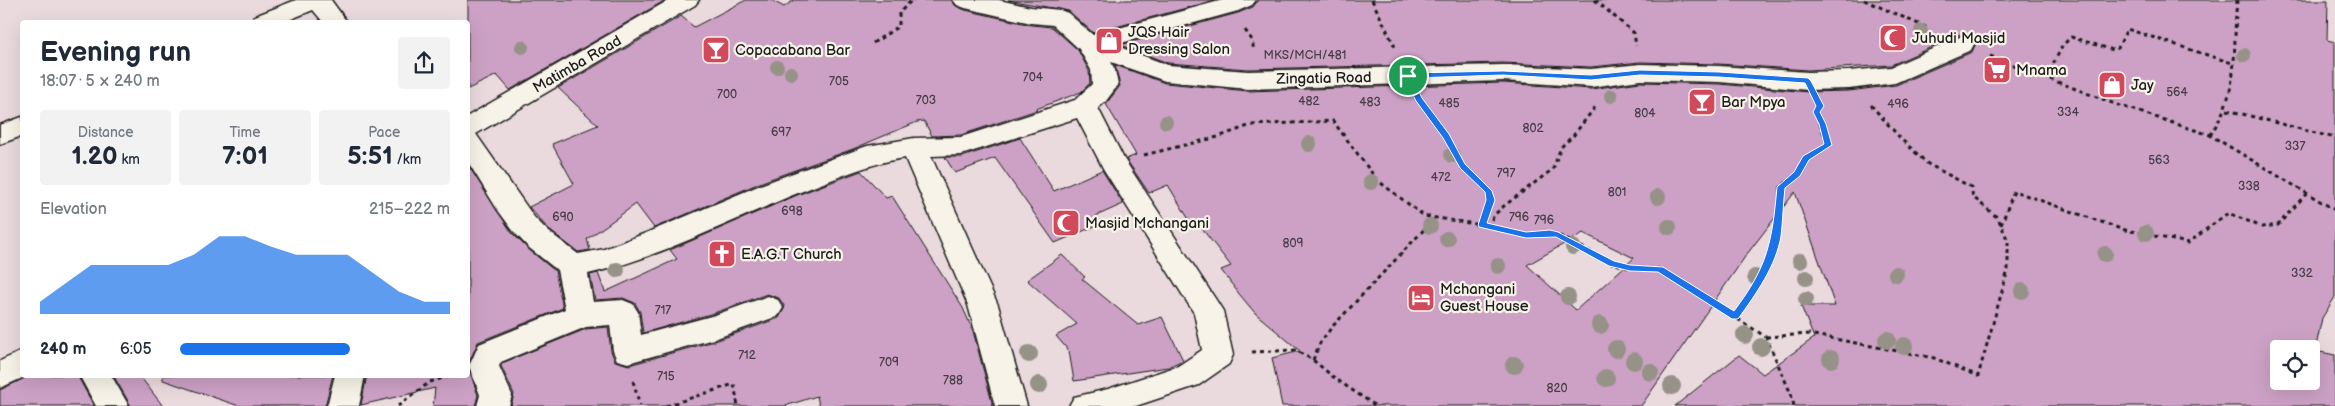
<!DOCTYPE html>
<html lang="en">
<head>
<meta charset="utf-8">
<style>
	body { margin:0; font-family:"Balsamiq Sans",sans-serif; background:#f2f2f3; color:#1f2937; height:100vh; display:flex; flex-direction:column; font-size:19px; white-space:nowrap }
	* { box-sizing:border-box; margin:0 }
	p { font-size:16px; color:#747a83 }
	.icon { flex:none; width:28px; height:28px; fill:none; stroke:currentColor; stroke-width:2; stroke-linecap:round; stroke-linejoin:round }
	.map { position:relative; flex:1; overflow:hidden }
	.panel { position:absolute; left:20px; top:20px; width:450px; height:358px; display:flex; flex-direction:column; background:#fff; border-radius:5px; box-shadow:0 5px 20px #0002 }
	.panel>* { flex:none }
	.controls { position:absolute; left:2270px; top:340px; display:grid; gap:10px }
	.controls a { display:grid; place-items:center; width:50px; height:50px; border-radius:5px; background:#fff; box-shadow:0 5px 20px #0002; font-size:25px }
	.pin { position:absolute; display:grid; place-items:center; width:42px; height:42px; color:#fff; margin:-21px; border:2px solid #fff; border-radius:50%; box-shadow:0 1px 5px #0007 }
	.round { display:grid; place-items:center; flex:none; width:52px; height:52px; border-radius:5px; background:#f2f2f3 }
	.headline { display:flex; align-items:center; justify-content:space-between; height:85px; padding:0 20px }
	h1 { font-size:28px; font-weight:700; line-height:38px }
	.stats { display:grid; grid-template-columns:repeat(3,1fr); gap:8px; height:85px; padding:5px 20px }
	.stats div { display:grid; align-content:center; border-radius:5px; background:#f2f2f3; text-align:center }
	.stats b { font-size:25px; font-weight:700 }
	.stats small { font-size:14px; font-weight:400 }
	.stats p { font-size:14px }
	.chart { height:140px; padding:10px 20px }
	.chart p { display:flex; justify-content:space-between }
	.chart svg { width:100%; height:90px; margin-top:5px; fill:#1a73e8; opacity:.7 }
	ul { padding:0 20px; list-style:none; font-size:16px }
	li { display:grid; grid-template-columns:80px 60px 1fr; align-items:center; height:38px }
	li i { height:12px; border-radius:6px; background:#1a73e8 }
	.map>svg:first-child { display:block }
	.building { fill:#cca1c5; stroke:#1c1c1c; fill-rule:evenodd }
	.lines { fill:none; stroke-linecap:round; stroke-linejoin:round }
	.street-casing { stroke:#1c1c1c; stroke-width:3 }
	.path { stroke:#1c1c1c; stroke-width:3; stroke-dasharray:4 4; stroke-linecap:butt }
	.street { fill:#f7f3e8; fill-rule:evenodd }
	.tree { fill:#969288 }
	.route { fill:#1a73e8; stroke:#fff; fill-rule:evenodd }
	.labels { text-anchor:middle; stroke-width:4.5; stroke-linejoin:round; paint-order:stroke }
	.number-label { font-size:12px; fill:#483d46 }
	.poi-label { font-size:15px; fill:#1c1c1c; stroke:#f7f3e8; text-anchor:start }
	.street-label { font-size:15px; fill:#1c1c1c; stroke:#f7f3e8 }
</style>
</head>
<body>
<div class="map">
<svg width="2335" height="406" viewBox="0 0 2335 406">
	<rect width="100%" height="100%" fill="#eadade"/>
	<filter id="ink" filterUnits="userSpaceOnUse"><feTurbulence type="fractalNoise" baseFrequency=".02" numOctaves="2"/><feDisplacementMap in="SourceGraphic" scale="10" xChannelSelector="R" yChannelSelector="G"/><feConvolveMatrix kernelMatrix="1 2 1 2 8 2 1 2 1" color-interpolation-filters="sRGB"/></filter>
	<g filter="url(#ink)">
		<g class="building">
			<path d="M468,0H664V1L510,90L497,75L468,89Z"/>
			<path d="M746,0H771L784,7L794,0H951L956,6L965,10L1031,25L1052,27L1078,50L1089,71L1090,83L1081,92L1036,109L1037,110L961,135L932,136L924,121L917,122L853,149L762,182L654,228L636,204L587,239L590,250L578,252L549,230L529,207L574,184L552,144L598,125L558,88L681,16L694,27Z"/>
			<path d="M1008,0H1216L1093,33L1069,11Z"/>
			<path d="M1258,0H2328L2327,40L2335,42V297L2322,318L2315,351L2335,355V406H1675L1739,355L1763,374L1814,338L1801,306H1835L1795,192L1747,254L1641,406H1282L1272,358L1300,351L1255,313L1240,295L1221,270L1231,266L1196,221L1191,223L1168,185L1149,193L1126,159L1136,155L1106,104L1120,86L1115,65L1165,83L1248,91L1503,83L1591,89L1640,82L1719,84L1808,92L1849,91L1896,85L1972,52L1976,43L1971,36L1961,34L1891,65L1808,70L1719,64L1640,62L1591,67L1503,63L1248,69L1168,63L1120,45L1238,13L1253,7ZM1583,233L1634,258L1576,310L1527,265ZM2279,349H2311V381H2279Z"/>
			<path d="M1020,138L1054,191L1102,170L1123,204L1096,216L1102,223L1055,243L995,158L955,173L945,157H962Z"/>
			<path d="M468,165L512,233L527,248L555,271L563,308L478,342L468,365Z"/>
			<path d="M861,171L886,198L892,196L963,308L973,331L993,406H819L817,396L785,406H511L514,394L501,366L502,363L586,329L608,327L611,351L615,361L629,365L718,340L779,318L785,307L779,298L767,294L714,313L643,333L640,312L635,303L623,298L595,300L590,275L598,273L605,292L677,259L670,250L797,195Z"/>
			<path d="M1062,255L1085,277L1082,279L1138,325L1162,317L1183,360L1168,367L1074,381L1069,351L1056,336L1077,324L1027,280Z"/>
			<path d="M468,367L478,395L475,406H433L435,388L361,405L367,375H468Z"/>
			<path d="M31,375H77L94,406H0V390Z"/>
			<path d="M113,375H139L163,406H131Z"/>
			<path d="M163,375H333L325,406H239L163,380Z"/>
		</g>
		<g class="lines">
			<defs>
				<g id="street">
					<path d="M296,0H331L347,22H323L313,10L284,22H252L255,16Z"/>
					<path d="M669,0H699L695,5L476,134L534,217L548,231L578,254L604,249L646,233L763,184L867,146L914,138L961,137L1075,100L1092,84L1091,70L1079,49L1053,25L1031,23L965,8L957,5L953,0H999L1031,7L1060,10L1068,13L1093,35L1223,0H1256L1252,5L1238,11L1114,45L1168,65L1248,71L1503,65L1591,69L1640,64L1719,66L1808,72L1849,71L1891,67L1962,36L1971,38L1974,44L1971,50L1895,83L1849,89L1808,90L1719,82L1640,80L1591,87L1503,81L1248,89L1165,81L1111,62L1115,70L1118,85L1106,101L1098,108L1124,159L1218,303L1223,311L1233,355L1229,364L1199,385L1136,406H1069L1074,397L1108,389L1178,366L1202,350L1194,313L1104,170L1077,118L961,155L931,156L998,305L1027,406H995L968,305L905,158C877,162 852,172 826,182C748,211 668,256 588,274L593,302L623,300L633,304L638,312L641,335L715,315L768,296L778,300L783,308L778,316L717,338L628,363L617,360L613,351L610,325L586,327L501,362L499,366L512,395L509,406H477L480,395L469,366L479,344L565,309L557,270L528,247L514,232L497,209L468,162V116Z"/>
					<path d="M22,117V136L0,144V125Z"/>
					<path d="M22,351V375H29L0,388V361Z"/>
					<path d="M79,375H111L129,406H96Z"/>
					<path d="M335,375H365L359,406H327Z"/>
				</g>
			</defs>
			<use href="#street" class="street-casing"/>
			<g class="path">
				<path d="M1372,0L1396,49"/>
				<path d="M1595,0L1634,33L1636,46"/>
				<path d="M1864,0L1930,29"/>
				<path d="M1245,30L1252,40L1254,51"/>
				<path d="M873,43L899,26V13L912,0"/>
				<path d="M1990,56L2115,104L2210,135L2335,210"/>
				<path d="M2046,78L2063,45L2071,37L2113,50L2118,48L2127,29L2235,64"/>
				<path d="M1422,104L1446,136L1462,166L1488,191L1490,201L1482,225"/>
				<path d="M2227,110L2335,138"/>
				<path d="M2210,135C2241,90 2232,51 2237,0"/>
				<path d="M1144,155L1218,137L1251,125L1333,121L1377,180L1424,216L1482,225L1526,235L1550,233L1558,235L1612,263L1630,268L1659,269L1766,337L1791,394L1794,406"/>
				<path d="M2001,225L2014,191L2121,229L2188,243L2228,213L2262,227L2278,225L2306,194"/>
				<path d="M1488,227L1494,215L1504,206L1553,169L1561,147L1573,136L1596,106"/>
				<path d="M1735,316C1753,291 1771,264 1777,233C1780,218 1779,202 1781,187L1797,174L1806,158L1828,145L1816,112L1818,109"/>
				<path d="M1766,337L1809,334L1934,358L1978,376L2008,270V241L1998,218L1973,197L1971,187L1928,164L1902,140L1871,105"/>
				<path d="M1252,352L1295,350L1313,360L1337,380L1376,406"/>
				<path d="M1313,360L1320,343L1331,328L1434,219"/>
				<path d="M633,381L640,406"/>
				<path d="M398,406L430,382L453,375"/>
				<path d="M666,406L734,384L738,406"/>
			</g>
			<use href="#street" class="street"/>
		</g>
		<g class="tree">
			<circle cx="1921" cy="31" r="7"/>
			<circle cx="522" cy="47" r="7"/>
			<circle cx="2244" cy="55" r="7"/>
			<circle cx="777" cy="67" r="7"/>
			<circle cx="791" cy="73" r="7"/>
			<circle cx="1611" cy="96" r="7"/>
			<circle cx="1166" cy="122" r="7"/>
			<circle cx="1309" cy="144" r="8"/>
			<circle cx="1452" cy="155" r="8"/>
			<circle cx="1371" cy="182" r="8"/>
			<circle cx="1658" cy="197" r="8"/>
			<circle cx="1430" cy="226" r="8"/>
			<circle cx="1669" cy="227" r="8"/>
			<circle cx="2146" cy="233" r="8"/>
			<circle cx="1447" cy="239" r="8"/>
			<circle cx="1573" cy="247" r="8"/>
			<circle cx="2105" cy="254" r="8"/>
			<circle cx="1800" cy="261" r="8"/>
			<circle cx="1498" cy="266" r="8"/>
			<circle cx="617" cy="270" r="8"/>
			<circle cx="1896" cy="274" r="8"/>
			<circle cx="1755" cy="277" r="8"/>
			<circle cx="1806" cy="278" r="8"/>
			<circle cx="2022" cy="291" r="8"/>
			<circle cx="1568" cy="297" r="8"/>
			<circle cx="1806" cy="299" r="8"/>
			<circle cx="1600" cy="325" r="9"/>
			<circle cx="1745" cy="335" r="9"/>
			<circle cx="1887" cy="340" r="9"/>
			<circle cx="1904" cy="346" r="9"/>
			<circle cx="1761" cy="347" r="9"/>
			<circle cx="1616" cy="349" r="9"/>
			<circle cx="1029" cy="354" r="9"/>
			<circle cx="1831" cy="359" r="9"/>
			<circle cx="1634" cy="361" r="9"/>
			<circle cx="1514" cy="365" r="9"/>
			<circle cx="1650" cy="372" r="9"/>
			<circle cx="1606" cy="378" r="9"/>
			<circle cx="1039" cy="385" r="9"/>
			<circle cx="1672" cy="386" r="9"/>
		</g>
	</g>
	<path class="route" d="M1640,70L1719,72L1808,78L1811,81L1824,106L1820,112L1826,124L1832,145L1809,160L1800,176L1785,188C1783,204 1783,220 1781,236C1776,266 1756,294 1738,319H1732L1658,272L1630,271L1609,266L1556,237L1526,238L1479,227L1478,225L1486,200L1485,192L1460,168L1443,138L1416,101L1404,76L1408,73L1503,71L1591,75ZM1503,75L1591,80L1640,75L1719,77L1805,83L1816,106L1813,112L1819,124L1824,144L1803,156L1794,172L1777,187C1772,242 1768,266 1734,311L1663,267L1630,265L1614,261L1558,232L1550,230L1526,232L1487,223L1495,200L1492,191L1465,164L1449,134L1422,98L1412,78Z"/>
	<defs>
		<symbol id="mosque-square" viewBox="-11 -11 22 22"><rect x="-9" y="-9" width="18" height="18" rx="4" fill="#d1495b" stroke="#f7f3e8"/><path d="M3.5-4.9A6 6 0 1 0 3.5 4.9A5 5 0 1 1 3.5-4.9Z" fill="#fff"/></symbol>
		<symbol id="shop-square" viewBox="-11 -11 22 22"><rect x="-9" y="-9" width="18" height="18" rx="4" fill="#d1495b" stroke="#f7f3e8"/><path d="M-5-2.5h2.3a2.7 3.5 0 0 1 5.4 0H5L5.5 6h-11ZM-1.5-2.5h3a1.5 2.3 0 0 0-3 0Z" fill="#fff"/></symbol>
		<symbol id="bar-square" viewBox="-11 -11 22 22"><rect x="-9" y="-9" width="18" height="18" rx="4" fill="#d1495b" stroke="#f7f3e8"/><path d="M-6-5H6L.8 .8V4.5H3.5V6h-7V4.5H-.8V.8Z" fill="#fff"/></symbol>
		<symbol id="supermarket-square" viewBox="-11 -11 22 22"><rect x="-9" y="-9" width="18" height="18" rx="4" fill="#d1495b" stroke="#f7f3e8"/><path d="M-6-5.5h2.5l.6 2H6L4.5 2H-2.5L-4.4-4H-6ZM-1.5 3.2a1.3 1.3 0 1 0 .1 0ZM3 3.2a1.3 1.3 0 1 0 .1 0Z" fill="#fff"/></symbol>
		<symbol id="church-square" viewBox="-11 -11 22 22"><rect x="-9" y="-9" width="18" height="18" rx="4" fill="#d1495b" stroke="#f7f3e8"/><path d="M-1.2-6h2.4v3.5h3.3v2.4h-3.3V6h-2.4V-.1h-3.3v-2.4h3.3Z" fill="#fff"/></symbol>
		<symbol id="hotel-square" viewBox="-11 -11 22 22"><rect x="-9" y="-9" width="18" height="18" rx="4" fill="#d1495b" stroke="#f7f3e8"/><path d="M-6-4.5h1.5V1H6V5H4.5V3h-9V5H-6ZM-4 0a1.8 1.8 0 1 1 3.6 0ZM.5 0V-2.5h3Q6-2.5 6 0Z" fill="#fff"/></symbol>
	</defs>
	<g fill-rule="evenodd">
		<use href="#mosque-square" x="1877" y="22" width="32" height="32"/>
		<use href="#shop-square" x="1093" y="25" width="32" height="32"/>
		<use href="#bar-square" x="700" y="34" width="32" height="32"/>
		<use href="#supermarket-square" x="1981" y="54" width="32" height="32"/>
		<use href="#shop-square" x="2096" y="69" width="32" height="32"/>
		<use href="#bar-square" x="1686" y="86" width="32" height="32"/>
		<use href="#mosque-square" x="1050" y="207" width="32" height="32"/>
		<use href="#church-square" x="706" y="238" width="32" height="32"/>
		<use href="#hotel-square" x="1405" y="282" width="32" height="32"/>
	</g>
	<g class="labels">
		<g class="number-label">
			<text x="1305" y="59">MKS/MCH/481</text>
			<text x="1033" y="81">704</text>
			<text x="839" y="85">705</text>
			<text x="2177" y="96">564</text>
			<text x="727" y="98">700</text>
			<text x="926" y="104">703</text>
			<text x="1309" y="105">482</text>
			<text x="1370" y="106">483</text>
			<text x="1449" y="107">485</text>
			<text x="1898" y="108">496</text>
			<text x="2068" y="116">334</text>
			<text x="1645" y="117">804</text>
			<text x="1533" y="132">802</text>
			<text x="781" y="136">697</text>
			<text x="2295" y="150">337</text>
			<text x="2159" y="164">563</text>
			<text x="1506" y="177">797</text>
			<text x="1441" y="181">472</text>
			<text x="2249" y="190">338</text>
			<text x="1617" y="196">801</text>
			<text x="792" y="215">698</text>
			<text x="563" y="221">690</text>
			<text x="1519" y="221">796</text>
			<text x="1544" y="224">796</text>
			<text x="1293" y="247">809</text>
			<text x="2302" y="277">332</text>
			<text x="663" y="314">717</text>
			<text x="747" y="359">712</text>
			<text x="889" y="366">709</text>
			<text x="666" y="380">715</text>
			<text x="953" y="384">788</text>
			<text x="1557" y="392">820</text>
		</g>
		<g class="poi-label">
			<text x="1128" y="37">JQS Hair<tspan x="1128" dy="17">Dressing Salon</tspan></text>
			<text x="1912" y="43">Juhudi Masjid</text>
			<text x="735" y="55">Copacabana Bar</text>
			<text x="2016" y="75">Mnama</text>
			<text x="2131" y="90">Jay</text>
			<text x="1721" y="107">Bar Mpya</text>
			<text x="1085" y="228">Masjid Mchangani</text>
			<text x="741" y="259">E.A.G.T Church</text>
			<text x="1440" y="294">Mchangani<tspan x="1440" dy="17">Guest House</tspan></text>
		</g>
		<g class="street-label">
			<text transform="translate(577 64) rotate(-30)" y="5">Matimba Road</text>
			<text transform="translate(1324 78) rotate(-1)" y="5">Zingatia Road</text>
		</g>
	</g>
</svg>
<div class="controls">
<a><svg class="icon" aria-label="locate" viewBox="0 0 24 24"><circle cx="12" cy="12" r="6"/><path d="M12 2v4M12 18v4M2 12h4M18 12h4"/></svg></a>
</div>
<div class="pin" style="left:1408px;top:76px;background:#1e9e55"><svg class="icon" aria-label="arrive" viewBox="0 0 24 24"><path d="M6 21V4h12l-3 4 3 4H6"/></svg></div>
<section class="panel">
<div class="headline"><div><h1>Evening run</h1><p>18:07 · 5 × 240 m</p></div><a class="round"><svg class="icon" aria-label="share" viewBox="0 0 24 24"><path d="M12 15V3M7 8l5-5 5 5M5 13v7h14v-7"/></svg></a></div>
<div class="stats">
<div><p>Distance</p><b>1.20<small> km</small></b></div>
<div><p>Time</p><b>7:01</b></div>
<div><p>Pace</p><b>5:51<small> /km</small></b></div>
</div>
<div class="chart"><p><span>Elevation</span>215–222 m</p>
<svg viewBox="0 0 160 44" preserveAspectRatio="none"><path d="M0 44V38L10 29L20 20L30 20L40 20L50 20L60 15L70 6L80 6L90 11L100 15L110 15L120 15L130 24L140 33L150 38L160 38V44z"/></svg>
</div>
<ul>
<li><b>240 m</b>6:05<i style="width:63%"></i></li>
</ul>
</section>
</div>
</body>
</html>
